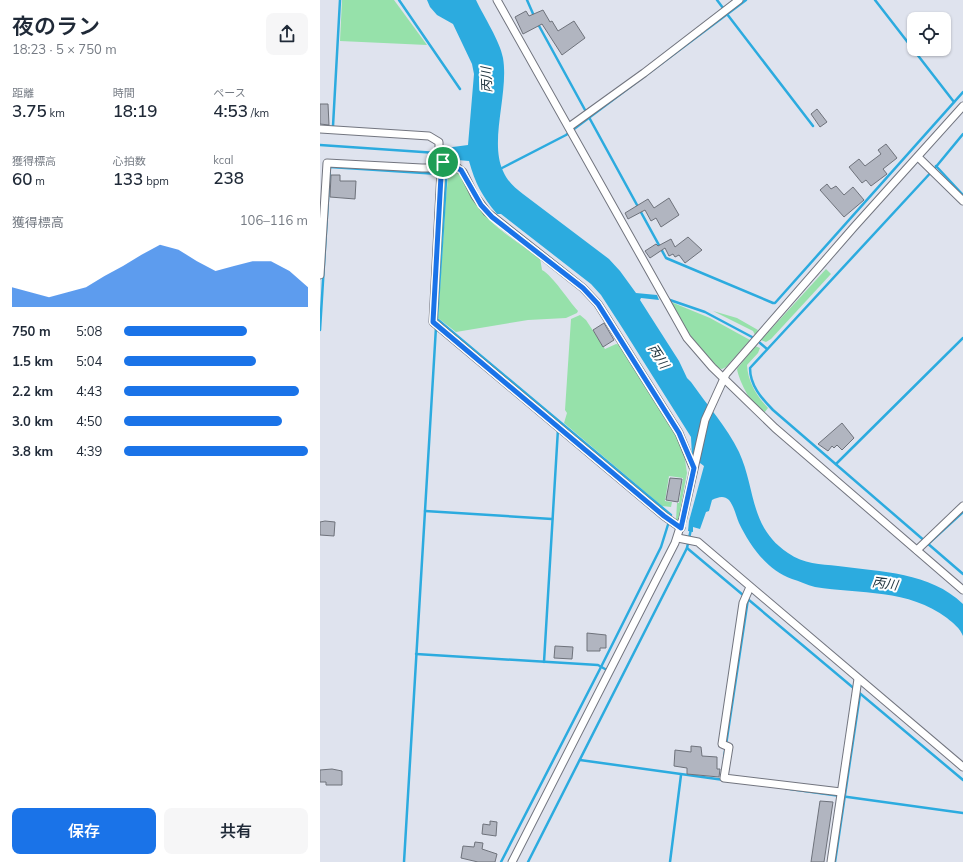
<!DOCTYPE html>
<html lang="ja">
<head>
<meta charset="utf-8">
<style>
	body { margin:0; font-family:Mulish,"Noto Sans JP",sans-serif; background:#f6f6f7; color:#1f2937; height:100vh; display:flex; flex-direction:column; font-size:15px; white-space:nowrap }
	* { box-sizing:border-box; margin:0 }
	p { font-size:13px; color:#747a83 }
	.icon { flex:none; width:22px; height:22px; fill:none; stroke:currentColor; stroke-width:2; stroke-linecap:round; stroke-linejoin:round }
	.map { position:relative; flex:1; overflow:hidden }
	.side { display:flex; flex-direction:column; background:#fff; width:320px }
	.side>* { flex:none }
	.buttons { position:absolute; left:587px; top:12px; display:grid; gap:8px }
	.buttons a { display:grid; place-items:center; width:44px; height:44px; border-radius:8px; background:#fff; box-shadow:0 1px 3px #0004; font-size:20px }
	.pin { position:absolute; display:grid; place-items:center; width:34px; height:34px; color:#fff; margin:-17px; border:2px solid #fff; border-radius:50%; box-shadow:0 1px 4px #0007 }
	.round { display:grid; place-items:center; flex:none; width:42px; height:42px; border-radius:8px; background:#f6f6f7 }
	.summary { display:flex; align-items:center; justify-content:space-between; height:68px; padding:0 12px }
	h1 { font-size:22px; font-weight:600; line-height:30px }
	.metrics { display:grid; grid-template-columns:repeat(3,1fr); gap:6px; height:68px; padding:4px 12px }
	.metrics div { display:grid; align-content:center }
	.metrics b { font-size:17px; font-weight:600 }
	.metrics small { font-size:11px; font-weight:400 }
	.metrics p { font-size:11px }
	.chart { height:112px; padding:8px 12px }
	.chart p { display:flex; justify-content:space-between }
	.chart svg { width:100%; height:72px; margin-top:4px; fill:#1a73e8; opacity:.7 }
	.cta { display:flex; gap:8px; margin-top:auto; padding:8px 12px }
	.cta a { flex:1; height:46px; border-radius:8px; background:#1a73e8; color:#fff; font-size:16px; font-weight:600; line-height:46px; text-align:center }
	.cta a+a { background:#f6f6f7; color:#1f2937 }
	ul { padding:0 12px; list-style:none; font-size:13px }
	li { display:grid; grid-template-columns:64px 48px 1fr; align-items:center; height:30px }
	li i { height:10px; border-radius:5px; background:#1a73e8 }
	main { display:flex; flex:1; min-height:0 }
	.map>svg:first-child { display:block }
	.green { fill:#96e1aa }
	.water { fill:#2cabdf }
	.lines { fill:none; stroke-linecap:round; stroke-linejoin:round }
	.stream { stroke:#2cabdf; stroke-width:2.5 }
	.building { fill:#b1b5c0; stroke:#6e727b }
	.street-casing { stroke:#72757f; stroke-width:9 }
	.street { stroke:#fff; stroke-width:7 }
	.route-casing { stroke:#fff; stroke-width:8 }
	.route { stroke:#1a73e8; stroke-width:5 }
	.labels { text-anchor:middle; stroke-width:4; stroke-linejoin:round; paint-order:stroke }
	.water-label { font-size:13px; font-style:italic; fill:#1d313b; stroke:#fff }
</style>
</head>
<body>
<main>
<section class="side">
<div class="summary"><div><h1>夜のラン</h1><p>18:23 · 5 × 750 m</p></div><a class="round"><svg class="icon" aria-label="share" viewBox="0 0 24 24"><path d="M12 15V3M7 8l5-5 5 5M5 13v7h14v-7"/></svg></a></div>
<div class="metrics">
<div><p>距離</p><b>3.75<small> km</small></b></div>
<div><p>時間</p><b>18:19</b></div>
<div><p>ペース</p><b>4:53<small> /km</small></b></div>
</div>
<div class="metrics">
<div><p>獲得標高</p><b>60<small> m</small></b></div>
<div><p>心拍数</p><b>133<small> bpm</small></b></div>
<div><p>kcal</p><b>238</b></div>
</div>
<div class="chart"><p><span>獲得標高</span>106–116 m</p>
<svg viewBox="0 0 160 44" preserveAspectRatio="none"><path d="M0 44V32L10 35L20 38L30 35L40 32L50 25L60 19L70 12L80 6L90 9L100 16L110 22L120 19L130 16L140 16L150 22L160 32V44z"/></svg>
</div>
<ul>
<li><b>750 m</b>5:08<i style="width:67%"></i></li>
<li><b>1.5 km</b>5:04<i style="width:72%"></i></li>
<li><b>2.2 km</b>4:43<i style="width:95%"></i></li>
<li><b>3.0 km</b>4:50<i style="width:86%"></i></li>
<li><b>3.8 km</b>4:39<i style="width:100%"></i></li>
</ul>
<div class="cta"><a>保存</a><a>共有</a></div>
</section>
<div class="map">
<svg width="643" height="862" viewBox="0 0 643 862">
	<rect width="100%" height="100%" fill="#dfe3ee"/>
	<g class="green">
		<path d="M22,0H74L107,45L20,41Z"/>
		<path d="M129,168C147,175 152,196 162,211C175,229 202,245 220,258L222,270C233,276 248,300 258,311L257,313L246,318L208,320L136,332L118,318L126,198Z"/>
		<path d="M506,269L511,274L451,339L446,342L441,340Z"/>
		<path d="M351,302L390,318L430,340L406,367L402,369L398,368L370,335Z"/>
		<path d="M393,311L417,318L438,330L435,335L433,331Z"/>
		<path d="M260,315L266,320L285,349L296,344L301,345L363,446L367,473L358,521L356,520L357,503H359L363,478L349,476L345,501L352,502L351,507L342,506L244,423L247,413L245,410L251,319Z"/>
		<path d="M435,346L440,348L438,353L427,365C428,382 436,395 448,408L444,413C433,409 419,381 417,369Z"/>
	</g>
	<path class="water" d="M107,0H156C164,17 180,41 183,58C189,93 169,141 183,171C187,181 195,188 203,194L289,259L300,271L316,293L337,295L339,300L321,298L320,300L359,361L367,378L371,382C387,405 407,427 419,452C436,489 429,527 468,553C484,564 500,564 518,566C561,572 610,572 643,604V636C640,628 633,623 627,618C589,589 540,594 495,587C487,585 479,581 472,579C447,570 430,546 419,523C416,516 414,506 409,500C404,495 398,497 392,500L389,511L386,512L380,529L373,527V532L368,531L369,521L384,466L372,457L371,437L303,329L281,295L271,284L181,214H177C162,196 155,183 149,161L126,159L123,155L125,148L148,145L154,74L152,64L133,24L117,15L110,7Z"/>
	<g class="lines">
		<g class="stream">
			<path d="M79,0L140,89"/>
			<path d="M207,0L214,16"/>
			<path d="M397,0L403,8"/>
			<path d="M555,0L634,102"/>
			<path d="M407,14L493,126"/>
			<path d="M218,24L346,258L453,303H455L643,92"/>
			<path d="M13,126L20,0"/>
			<path d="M643,134L615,168L430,368C430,385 441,398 453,410L643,574"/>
			<path d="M0,145L117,153"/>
			<path d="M127,166L117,319L351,515L341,547L281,667L181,862"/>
			<path d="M616,166L643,195"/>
			<path d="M10,167L119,174"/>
			<path d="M182,168L246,135L426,0"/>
			<path d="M347,299L385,312L432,337"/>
			<path d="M0,330L10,167"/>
			<path d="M440,343L447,349"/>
			<path d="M516,464L643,338"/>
			<path d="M105,511L232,519"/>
			<path d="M608,544L643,512"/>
			<path d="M367,548L643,780"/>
			<path d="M96,654L278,665L285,669"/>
			<path d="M224,662L238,429"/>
			<path d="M404,758L428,599"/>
			<path d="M260,760L404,780"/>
			<path d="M470,789L643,813"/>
			<path d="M84,862L116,327"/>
			<path d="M208,862L367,548L371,529"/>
			<path d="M350,862L361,775"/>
			<path d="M515,862L540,694"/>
		</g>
	</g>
	<g class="building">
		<path d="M223,10L230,22L232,21L238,31L254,21L265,38L242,55L222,24L203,34L195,17L206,11L209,16Z"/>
		<path d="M0,104H8L9,125L0,124Z"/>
		<path d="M497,109L507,122L500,127L491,114Z"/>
		<path d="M566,144L577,158L563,169L567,174L551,186L546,180L542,183L529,167L539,159L545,166L561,154L558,150Z"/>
		<path d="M11,175H20V181H36L35,199L10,197Z"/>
		<path d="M507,184L511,189L516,186L524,195L533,187L544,200L524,217L500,190Z"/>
		<path d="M349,198L359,215L341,227L336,218L331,221L325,210L308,219L305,213L328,199L334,208Z"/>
		<path d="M368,237L382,250L365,263L359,255L355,257L353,254L349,256L345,248L330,258L325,251L336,244L338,246L351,239L355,247Z"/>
		<path d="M284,323L294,340L283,347L273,330Z"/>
		<path d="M522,423L534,438L522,450L517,445L514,448L512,446L508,451L498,444Z"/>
		<path d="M350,478L362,479L358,502L346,500Z"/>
		<path d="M5,521L15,522L14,536L0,535V522Z"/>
		<path d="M267,633L286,635V648H280V651H267Z"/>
		<path d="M235,646L253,647L252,659L234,658Z"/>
		<path d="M371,746L381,747L382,756L397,757V769H400L399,777L367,774V768L354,766L355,750L371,752Z"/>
		<path d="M12,769L22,771V785H6V782H0V770Z"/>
		<path d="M500,801L513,802L504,862H491Z"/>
		<path d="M170,821L177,822L176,836L162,834L163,824L170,825Z"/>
		<path d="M155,842L163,843L162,849L177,854L175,862H158L141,858L143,846L154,847Z"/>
	</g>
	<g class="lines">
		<defs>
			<g id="street">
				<path d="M177,0L367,338L392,367L455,428L643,590"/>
				<path d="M249,127L324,73L419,0"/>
				<path d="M0,129L109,136L119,142V156L121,159L125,164L138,168L143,172L155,196L167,212L263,288L278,304L359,433L373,467"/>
				<path d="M598,157L643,201"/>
				<path d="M118,165L121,171L113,322L344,516L361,528"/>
				<path d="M0,275L7,163L102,168H110L121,163"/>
				<path d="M358,538L378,542L643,767"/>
				<path d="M597,550L643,506"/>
				<path d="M430,587L423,603L402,744L409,747L404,778L521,792"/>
				<path d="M192,862L355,543L363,518L385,420L406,374L534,227L643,106"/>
				<path d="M511,862L538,679"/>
			</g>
		</defs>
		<use href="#street" class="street-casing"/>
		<use href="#street" class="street"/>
	</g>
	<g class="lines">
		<defs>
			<path id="route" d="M123,162L141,170L161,205L172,217L263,288L278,304L359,433L374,468L361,528L344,516L113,322L121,176V169L118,165Z"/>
		</defs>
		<use href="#route" class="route-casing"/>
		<use href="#route" class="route"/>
	</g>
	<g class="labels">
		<g class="water-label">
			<text transform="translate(166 80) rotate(-92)" y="5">丙川</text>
			<text transform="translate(339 356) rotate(57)" y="5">丙川</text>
			<text transform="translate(565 583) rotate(8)" y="5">丙川</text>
		</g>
	</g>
</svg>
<div class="buttons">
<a><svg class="icon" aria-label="locate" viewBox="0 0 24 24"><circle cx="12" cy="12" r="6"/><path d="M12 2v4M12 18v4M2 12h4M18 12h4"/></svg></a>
</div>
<div class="pin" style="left:123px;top:162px;background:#1e9e55"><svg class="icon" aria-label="arrive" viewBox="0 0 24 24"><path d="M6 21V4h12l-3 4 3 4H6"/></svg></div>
</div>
</main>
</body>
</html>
